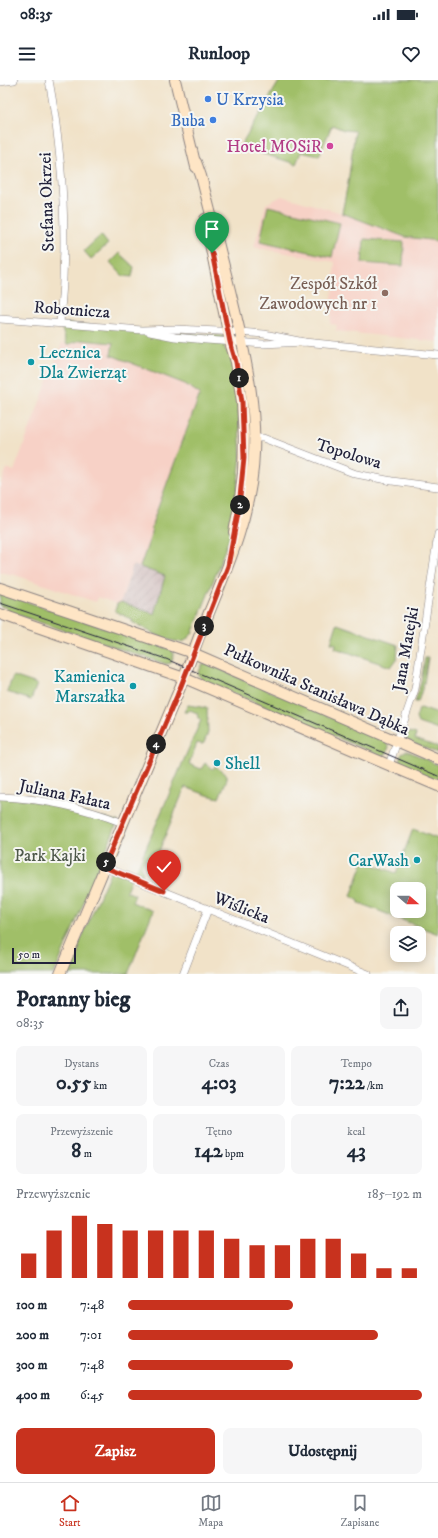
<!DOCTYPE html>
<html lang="pl">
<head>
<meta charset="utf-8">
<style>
	body { margin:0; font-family:"IM FELL DW Pica",serif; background:#f6f6f7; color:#1f2937; height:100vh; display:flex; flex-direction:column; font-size:15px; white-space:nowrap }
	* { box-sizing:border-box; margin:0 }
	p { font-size:13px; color:#747a83 }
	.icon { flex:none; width:22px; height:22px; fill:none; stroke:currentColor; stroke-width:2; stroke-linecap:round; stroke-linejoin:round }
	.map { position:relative; height:894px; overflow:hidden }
	.details { display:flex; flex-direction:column; background:#fff; flex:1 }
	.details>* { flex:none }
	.needle { width:26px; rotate:110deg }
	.buttons { position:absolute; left:390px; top:802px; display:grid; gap:8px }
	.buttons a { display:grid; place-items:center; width:36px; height:36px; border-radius:8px; background:#fff; box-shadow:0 2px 10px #0003; font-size:20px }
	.scale { position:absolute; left:12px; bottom:10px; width:64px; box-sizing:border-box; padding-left:4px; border:2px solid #22223b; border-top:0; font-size:11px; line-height:14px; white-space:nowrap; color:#22223b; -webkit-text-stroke:3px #f6f6f2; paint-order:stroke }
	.pin { position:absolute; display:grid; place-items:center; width:34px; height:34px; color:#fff; margin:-41px -17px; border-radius:50% 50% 50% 0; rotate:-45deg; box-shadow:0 0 4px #0007 }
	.pin .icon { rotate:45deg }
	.km { position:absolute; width:20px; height:20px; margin:-10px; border-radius:50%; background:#222; color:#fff; font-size:11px; line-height:20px; text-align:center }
	.round { display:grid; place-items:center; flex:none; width:42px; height:42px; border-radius:8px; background:#f6f6f7 }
	.headline { display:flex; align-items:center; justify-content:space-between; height:68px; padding:0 16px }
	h1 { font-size:22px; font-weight:700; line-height:30px }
	.metrics { display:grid; grid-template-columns:repeat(3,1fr); gap:6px; height:68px; padding:4px 16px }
	.metrics div { display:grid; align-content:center; border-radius:8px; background:#f6f6f7; text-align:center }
	.metrics b { font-size:20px; font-weight:700 }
	.metrics small { font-size:11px; font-weight:400 }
	.metrics p { font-size:11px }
	.chart { height:112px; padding:8px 16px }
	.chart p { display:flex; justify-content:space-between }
	.chart svg { width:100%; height:72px; margin-top:4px; stroke:#c8321e; stroke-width:6 }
	.cta { display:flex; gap:8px; margin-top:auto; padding:8px 16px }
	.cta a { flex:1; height:46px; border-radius:8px; background:#c8321e; color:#fff; font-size:16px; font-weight:700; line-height:46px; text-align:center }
	.cta a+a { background:#f6f6f7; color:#1f2937 }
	ul { padding:0 16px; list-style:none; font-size:13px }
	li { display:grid; grid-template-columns:64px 48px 1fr; align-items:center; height:30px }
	li i { height:10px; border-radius:5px; background:#c8321e }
	.status { display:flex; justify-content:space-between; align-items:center; height:28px; padding:0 20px; background:#fff; direction:ltr }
	.status svg { height:11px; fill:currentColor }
	header { display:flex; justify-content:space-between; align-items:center; height:52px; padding:0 16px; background:#fff; font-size:18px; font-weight:700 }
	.tab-bar { display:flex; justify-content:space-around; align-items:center; height:56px; border-top:1px solid #e0e1e3; background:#fff; font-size:11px; color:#747a83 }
	.tab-bar a { display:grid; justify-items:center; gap:2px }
	.tab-bar .active { color:#c8321e }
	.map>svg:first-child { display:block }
	.built { fill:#f7d1c6 }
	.industrial { fill:url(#industrial-furrows) }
	.green { fill:#a0bf67; stroke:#617051; fill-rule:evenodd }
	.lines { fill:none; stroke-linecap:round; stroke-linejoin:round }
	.street-casing { stroke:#8a8282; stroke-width:8 }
	.secondary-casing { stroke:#8a8282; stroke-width:12 }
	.street { stroke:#fff; stroke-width:7 }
	.secondary { stroke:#fee5c5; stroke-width:10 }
	.tram { stroke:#22223b; stroke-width:1 }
	.route-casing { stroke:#fff; stroke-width:8 }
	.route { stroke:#c8321e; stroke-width:5 }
	.shop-dot { fill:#3f7fe0; stroke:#f6f6f2; stroke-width:1.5 }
	.hotel-dot { fill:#d1479c; stroke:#f6f6f2; stroke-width:1.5 }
	.education-dot { fill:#8d6e63; stroke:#f6f6f2; stroke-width:1.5 }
	.culture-dot { fill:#0f9aa8; stroke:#f6f6f2; stroke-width:1.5 }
	.labels { text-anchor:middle; stroke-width:4; stroke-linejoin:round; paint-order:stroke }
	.shop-label { font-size:17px; fill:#366cbe; stroke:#f6f6f2; text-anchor:start }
	.hotel-label { font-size:17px; fill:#b23c85; stroke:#f6f6f2; text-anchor:end }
	.street-label { font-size:17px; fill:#22223b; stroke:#f6f6f2 }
	.education-label { font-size:17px; fill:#785e54; stroke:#f6f6f2; text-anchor:end }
	.culture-label { font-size:17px; fill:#0d838f; stroke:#f6f6f2; text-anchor:start }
	.park-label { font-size:17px; fill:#4e594a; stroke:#f6f6f2 }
</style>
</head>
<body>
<div class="status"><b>08:35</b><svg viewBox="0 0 49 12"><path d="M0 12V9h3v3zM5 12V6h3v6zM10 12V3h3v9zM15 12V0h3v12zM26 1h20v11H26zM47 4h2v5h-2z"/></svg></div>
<header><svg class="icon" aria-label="menu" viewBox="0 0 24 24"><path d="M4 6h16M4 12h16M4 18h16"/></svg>Runloop<svg class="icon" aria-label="heart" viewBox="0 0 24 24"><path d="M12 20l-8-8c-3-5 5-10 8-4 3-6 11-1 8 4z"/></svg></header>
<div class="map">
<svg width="438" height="894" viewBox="0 0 438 894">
	<defs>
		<pattern id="industrial-furrows" width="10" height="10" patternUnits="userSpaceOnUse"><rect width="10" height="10" fill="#d2bfbf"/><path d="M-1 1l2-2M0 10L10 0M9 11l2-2" fill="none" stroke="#b4a4a5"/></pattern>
	</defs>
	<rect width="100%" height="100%" fill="#f6f6f2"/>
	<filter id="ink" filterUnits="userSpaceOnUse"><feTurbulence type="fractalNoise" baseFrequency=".025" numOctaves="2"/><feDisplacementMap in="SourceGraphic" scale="8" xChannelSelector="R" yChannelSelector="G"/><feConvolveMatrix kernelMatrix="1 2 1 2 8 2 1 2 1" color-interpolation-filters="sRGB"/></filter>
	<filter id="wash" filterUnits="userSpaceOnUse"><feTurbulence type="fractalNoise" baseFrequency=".012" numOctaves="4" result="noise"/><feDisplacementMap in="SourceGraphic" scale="16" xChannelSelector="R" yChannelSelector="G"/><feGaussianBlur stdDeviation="0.9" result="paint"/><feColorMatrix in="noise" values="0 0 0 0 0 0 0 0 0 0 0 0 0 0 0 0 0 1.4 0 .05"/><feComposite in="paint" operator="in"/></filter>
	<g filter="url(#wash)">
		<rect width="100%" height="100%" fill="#f1e2c8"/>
		<g class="built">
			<path d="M282,116L342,133L405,157L438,161V262L336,251L337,245L330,244L335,182L254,167L266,124Z"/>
			<path d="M81,260L113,263L111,275L185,304L200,314L153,441L150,458L140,487L133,485L121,522L117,524L98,517L96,522L15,495L0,492V406L7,388L14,391L62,263L67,265Z"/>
		</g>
		<path class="industrial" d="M133,485L166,496L154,534L121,522Z"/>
		<g class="green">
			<path d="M280,0H438V161L405,157L342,133L348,103L355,51L344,50L332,45L319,76L301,72L296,84L241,67L242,63Z"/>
			<path d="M268,126L340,143L332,177L260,161Z"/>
			<path d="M101,155L108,164L91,179L84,171Z"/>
			<path d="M364,159L404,162L403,186L362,183Z"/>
			<path d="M119,173L134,187L132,197L123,196L110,182Z"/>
			<path d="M60,243L223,256L225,269L229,273L236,294L241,376L234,437L228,461L211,507L192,554L185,561C171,565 145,549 132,542V540L115,531L117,524L121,522L154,534L165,496L140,487L150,458L153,441L200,314L185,304L111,275L113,263L81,260L67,265Z"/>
			<path d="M0,513L172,570L174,575L171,583L166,584L9,532L5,527L0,526Z"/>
			<path d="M337,544L398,565L397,579L391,587L335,568L336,564L331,563Z"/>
			<path d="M425,578H428L424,603L418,622H415L421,602Z"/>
			<path d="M208,584L385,661L389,667L386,674L381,676L202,600L198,594L202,585Z"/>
			<path d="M13,596L37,604L31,620L7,612Z"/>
			<path d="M188,625L207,628L208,652L204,663L202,664L197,663L189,684L201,689L205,683L213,689L215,686L227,695V699L219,718L207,715L185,707L155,781L146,777L141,788L143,793L141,796L130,790L136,791L201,640L198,638L197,633L190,630L188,632H184Z"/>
			<path d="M421,628L438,634V650L418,643L416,638L419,629Z"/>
			<path d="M409,652L416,654L415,659L438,667V673L408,661L406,657Z"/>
			<path d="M405,671H408L438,685V701L400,683C399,678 401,674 405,671Z"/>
			<path d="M0,717L25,719L118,741L54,894H0Z"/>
			<path d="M413,749L438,759V854L359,823V821L351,816L364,781L396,793ZM397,809H419V831H397Z"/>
			<path d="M111,790L131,798L126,811L135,815L132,822L153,831L128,894H66Z"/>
		</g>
	</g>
	<g filter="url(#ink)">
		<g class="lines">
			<defs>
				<g id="street">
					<path d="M49,0C64,82 68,161 60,243"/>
					<path d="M0,2L14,0"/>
					<path d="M0,239L142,250L175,249L240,252L264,254L304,262"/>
					<path d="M150,252L175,257L206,260L263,264L304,262L438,275"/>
					<path d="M254,358H263L356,394L392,401L438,407"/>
					<path d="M389,685L415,609L438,454"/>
					<path d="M0,717C40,718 86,728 123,743"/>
					<path d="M104,787L368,894"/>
					<path d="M183,894L208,829"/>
				</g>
				<g id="secondary">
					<path d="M175,0L196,87"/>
					<path d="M205,139L230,262L236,282L242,322L244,356L243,394L239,427L234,452"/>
					<path d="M0,508L193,573L438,679"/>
					<path d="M0,534L184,598L438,706"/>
					<path d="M60,894C98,802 138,710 176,617C185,597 192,575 200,554C224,496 252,437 254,373C256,330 248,290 239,248C227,197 214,146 201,96L196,82"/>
				</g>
			</defs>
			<use href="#street" class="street-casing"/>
			<use href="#secondary" class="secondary-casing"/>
			<use href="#street" class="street"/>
			<use href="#secondary" class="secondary"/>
			<path class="tram" d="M0,523L166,579L438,696"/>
		</g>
	</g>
	<g class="lines" filter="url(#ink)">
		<defs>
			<path id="route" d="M164,811L104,787L177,616L228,486L239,427L244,378L242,322L236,282L230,262L212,173"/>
		</defs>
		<use href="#route" class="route-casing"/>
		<use href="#route" class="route"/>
	</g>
	<g class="shop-dot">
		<circle cx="208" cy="19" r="4"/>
		<circle cx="213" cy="40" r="4"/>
	</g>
	<circle class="hotel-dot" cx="330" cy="66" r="4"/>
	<circle class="education-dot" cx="385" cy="213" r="4"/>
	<g class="culture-dot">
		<circle cx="31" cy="282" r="4"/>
		<circle cx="133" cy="606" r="4"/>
		<circle cx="217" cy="683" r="4"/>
		<circle cx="417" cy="780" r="4"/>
	</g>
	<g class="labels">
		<g class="shop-label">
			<text x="216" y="25">U Krzysia</text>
			<text x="205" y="46" text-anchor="end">Buba</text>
		</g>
		<g class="hotel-label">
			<text x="322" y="72">Hotel MOSiR</text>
		</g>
		<g class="street-label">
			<text transform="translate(46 122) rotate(-92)" y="6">Stefana Okrzei</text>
			<text transform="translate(72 229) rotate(4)" y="6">Robotnicza</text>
			<text transform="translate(349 373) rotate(17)" y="6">Topolowa</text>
			<text transform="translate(405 569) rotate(-80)" y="6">Jana Matejki</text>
			<text transform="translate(317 609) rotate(24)" y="6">Pułkownika Stanisława Dąbka</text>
			<text transform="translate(65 714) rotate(12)" y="6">Juliana Fałata</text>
			<text transform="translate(242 827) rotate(22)" y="6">Wiślicka</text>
		</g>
		<g class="education-label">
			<text x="377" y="209">Zespół Szkół<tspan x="377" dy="20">Zawodowych nr 1</tspan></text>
		</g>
		<g class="culture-label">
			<text x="39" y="278">Lecznica<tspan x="39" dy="20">Dla Zwierząt</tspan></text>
			<text x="125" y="602" text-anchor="end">Kamienica<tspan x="125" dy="20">Marszałka</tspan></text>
			<text x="225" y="689">Shell</text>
			<text x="409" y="786" text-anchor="end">CarWash</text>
		</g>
		<g class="park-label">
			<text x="50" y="781">Park Kajki</text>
		</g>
	</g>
</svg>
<div class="buttons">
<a><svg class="needle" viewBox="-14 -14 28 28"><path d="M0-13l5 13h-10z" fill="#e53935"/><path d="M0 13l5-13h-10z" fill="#747a83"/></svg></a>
<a><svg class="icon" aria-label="layers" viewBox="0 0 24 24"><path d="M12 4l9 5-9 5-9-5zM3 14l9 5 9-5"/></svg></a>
</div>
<div class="scale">50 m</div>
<div class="pin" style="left:212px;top:173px;background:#1e9e55"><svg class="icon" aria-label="arrive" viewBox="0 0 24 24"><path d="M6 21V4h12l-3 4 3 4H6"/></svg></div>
<div class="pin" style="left:164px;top:811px;background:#d93025"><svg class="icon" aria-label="check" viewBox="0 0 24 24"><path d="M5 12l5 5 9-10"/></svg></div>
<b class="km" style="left:239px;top:298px">1</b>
<b class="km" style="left:240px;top:425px">2</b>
<b class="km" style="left:204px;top:546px">3</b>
<b class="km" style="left:156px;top:664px">4</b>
<b class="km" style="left:106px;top:782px">5</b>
</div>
<section class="details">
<div class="headline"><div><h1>Poranny bieg</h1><p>08:35</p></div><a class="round"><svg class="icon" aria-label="share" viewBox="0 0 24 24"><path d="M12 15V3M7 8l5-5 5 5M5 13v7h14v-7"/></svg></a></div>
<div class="metrics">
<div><p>Dystans</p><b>0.55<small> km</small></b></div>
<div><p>Czas</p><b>4:03</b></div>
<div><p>Tempo</p><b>7:22<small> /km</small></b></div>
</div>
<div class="metrics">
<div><p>Przewyższenie</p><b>8<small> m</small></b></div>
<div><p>Tętno</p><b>142<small> bpm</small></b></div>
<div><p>kcal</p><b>43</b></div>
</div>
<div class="chart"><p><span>Przewyższenie</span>185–192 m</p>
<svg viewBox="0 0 160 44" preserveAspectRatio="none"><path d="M5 44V29M15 44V15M25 44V6M35 44V11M45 44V15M55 44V15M65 44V15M75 44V15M85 44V20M95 44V24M105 44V24M115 44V20M125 44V20M135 44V29M145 44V38M155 44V38"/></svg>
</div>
<ul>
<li><b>100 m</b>7:48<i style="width:56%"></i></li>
<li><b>200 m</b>7:01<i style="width:85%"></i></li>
<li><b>300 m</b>7:48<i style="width:56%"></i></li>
<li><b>400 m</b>6:45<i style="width:100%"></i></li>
</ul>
<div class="cta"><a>Zapisz</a><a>Udostępnij</a></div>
</section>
<nav class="tab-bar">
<a class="active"><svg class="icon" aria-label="home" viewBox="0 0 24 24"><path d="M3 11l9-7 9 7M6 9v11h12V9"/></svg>Start</a>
<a><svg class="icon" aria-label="map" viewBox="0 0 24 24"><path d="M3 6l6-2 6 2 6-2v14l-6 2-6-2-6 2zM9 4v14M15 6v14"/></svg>Mapa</a>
<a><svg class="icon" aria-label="saved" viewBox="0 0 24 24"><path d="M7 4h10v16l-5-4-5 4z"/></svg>Zapisane</a>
</nav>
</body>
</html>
